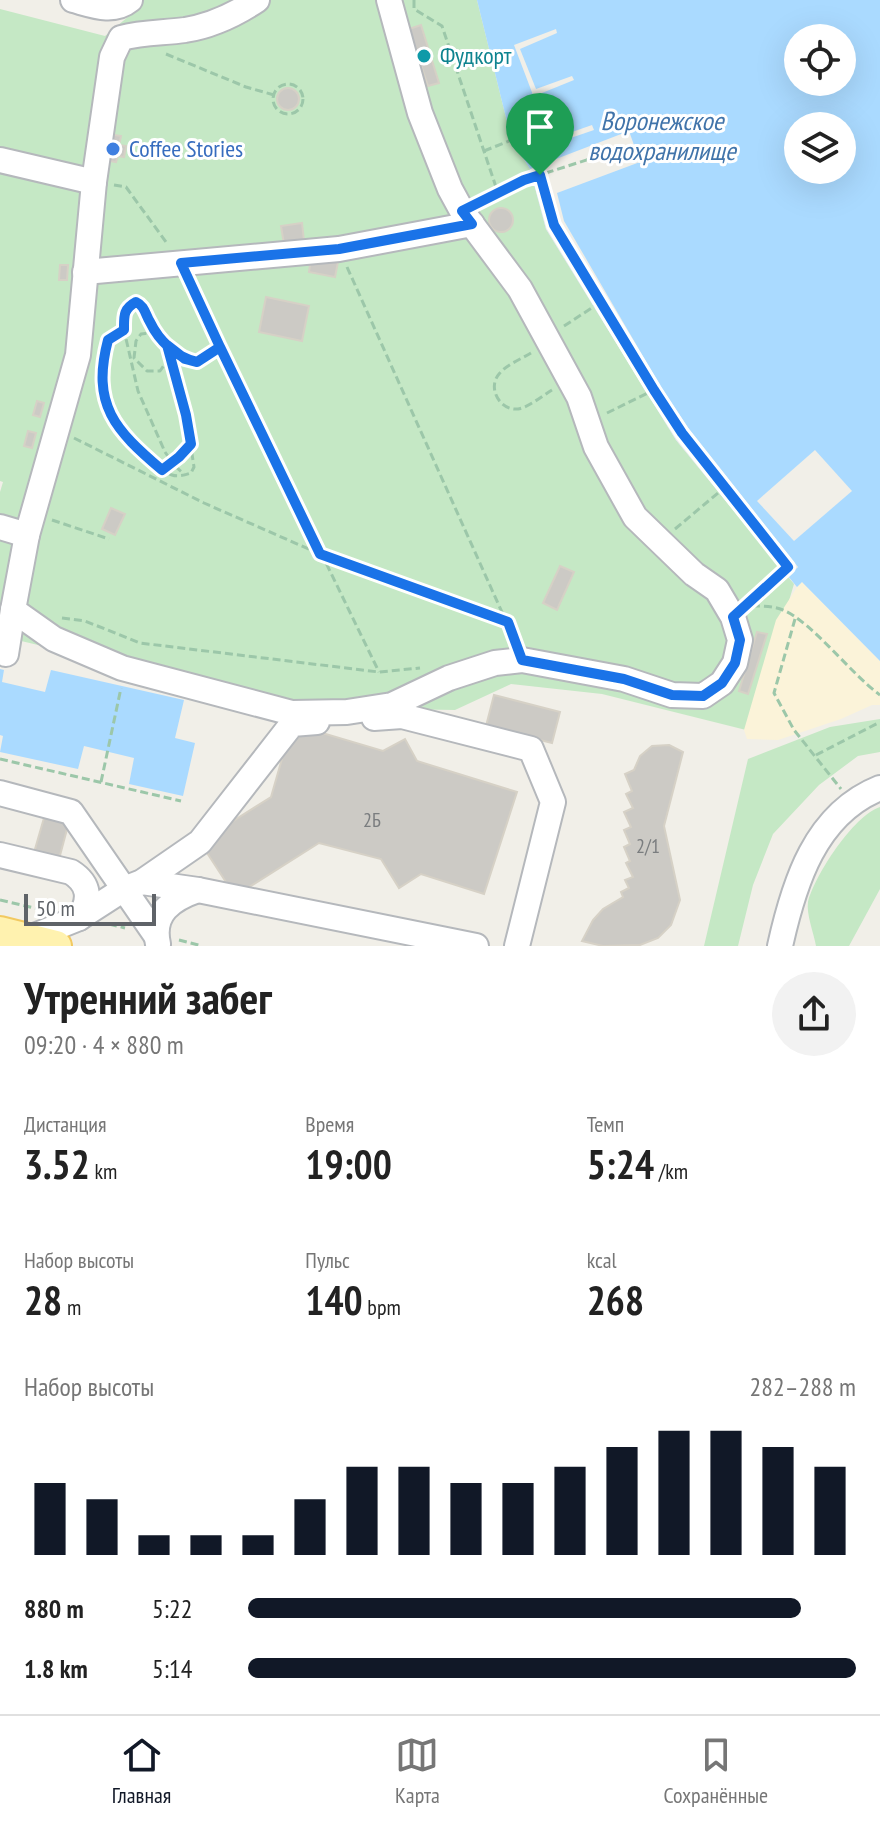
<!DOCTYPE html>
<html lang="ru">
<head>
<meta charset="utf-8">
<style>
	body { margin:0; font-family:"PT Sans Narrow",sans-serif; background:#f2f2f2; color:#222; height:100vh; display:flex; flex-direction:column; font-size:30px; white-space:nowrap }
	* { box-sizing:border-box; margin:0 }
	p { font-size:26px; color:#767676 }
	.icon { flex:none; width:44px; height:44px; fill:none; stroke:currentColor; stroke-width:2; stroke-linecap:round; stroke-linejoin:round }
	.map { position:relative; height:946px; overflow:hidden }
	.details { display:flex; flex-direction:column; background:#fff; flex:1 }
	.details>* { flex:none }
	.controls { position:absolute; left:784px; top:24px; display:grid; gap:16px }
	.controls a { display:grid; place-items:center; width:72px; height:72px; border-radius:50%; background:#fff; box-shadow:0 8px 32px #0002; font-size:40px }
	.scale { position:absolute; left:24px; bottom:20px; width:132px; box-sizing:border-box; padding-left:8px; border:4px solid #5f6368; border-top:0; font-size:22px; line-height:28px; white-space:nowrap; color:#5f6368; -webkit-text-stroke:6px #fff; paint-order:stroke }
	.pin { position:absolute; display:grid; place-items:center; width:68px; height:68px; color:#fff; margin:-82px -34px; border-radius:50% 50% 50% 0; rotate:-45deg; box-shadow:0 0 8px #0007 }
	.pin .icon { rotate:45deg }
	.round { display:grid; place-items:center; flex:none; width:84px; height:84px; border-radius:42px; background:#f2f2f2 }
	.summary { display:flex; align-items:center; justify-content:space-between; height:136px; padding:0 24px }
	h1 { font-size:44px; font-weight:700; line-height:60px }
	.stats { display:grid; grid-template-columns:repeat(3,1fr); gap:12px; height:136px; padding:8px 24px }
	.stats div { display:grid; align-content:center }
	.stats b { font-size:40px; font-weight:700 }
	.stats small { font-size:22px; font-weight:400 }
	.stats p { font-size:22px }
	.chart { height:224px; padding:16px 24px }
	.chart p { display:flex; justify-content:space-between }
	.chart svg { width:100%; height:144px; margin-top:8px; stroke:#111827; stroke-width:6 }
	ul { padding:0 24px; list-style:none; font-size:26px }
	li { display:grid; grid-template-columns:128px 96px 1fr; align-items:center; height:60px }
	li i { height:20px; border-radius:10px; background:#111827 }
	.dock { display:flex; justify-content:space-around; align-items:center; height:112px; border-top:2px solid #e0e0e0; background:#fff; font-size:22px; color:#767676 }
	.dock a { display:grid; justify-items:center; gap:4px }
	.dock .on { color:#111827 }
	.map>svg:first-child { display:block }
	.green { fill:#c5e8c5 }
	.sand { fill:#fbf3d9 }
	.water { fill:#aadaff; fill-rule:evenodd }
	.pier { fill:#f1efe8 }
	.building { fill:#cccac5; stroke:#d6d1c6; stroke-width:2 }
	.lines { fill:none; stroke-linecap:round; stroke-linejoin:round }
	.minor-casing { stroke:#b5b8bc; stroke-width:28 }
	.major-casing { stroke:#f2c960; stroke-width:34 }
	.path { stroke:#9cc7a9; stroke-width:3; stroke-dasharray:8 4; stroke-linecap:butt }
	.minor { stroke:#fff; stroke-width:24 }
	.major { stroke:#fff2af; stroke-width:30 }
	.path-bridge { stroke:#9cc7a9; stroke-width:3; stroke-dasharray:8 4; stroke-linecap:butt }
	.route-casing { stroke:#fff; stroke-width:16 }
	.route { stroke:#1a73e8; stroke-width:10 }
	.culture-dot { fill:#0f9aa8; stroke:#fff; stroke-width:3 }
	.shop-dot { fill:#3f7fe0; stroke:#fff; stroke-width:3 }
	.labels { text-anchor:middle; stroke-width:6; stroke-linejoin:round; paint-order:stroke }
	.number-label { font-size:20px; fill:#7a7d7f }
	.culture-label { font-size:24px; fill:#0d838f; stroke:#fff; text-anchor:start }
	.shop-label { font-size:24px; fill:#366cbe; stroke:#fff; text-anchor:start }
	.water-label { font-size:26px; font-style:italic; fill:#4174aa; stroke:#fff }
</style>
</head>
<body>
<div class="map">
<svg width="880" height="946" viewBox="0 0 880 946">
	<rect width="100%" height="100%" fill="#f1efe8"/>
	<g class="green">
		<path d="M142,0H477L511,138L530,169L546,229L676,440L794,584L750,731L602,694L511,684L455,710L396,709L347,718L0,636V492L3,482L0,481V9L105,36L129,16Z"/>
		<path d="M880,719V752L858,756L819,785L773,834L753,885L738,946H704L748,759L830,727Z"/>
		<path d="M880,807V889L849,946H816C814,934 806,914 808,902C815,875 853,816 880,807Z"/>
	</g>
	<path class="sand" d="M801,581L880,661V705H872L841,719L778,740L747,739L744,730L776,620Z"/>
	<g class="water">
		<path d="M477,0H880V661L802,582L797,587L676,440L546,229L530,169L511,138ZM798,38H842V82H798ZM798,126H842V170H798Z"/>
		<path d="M0,669L4,670L2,682L45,692L51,670L184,700L175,738L195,743L183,796L129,784L134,758L84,746L78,769L0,752L3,736L0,735Z"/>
	</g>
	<g class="pier">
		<path d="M556,29L557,33L520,49L536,89L572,76L574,80L537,95L555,138L592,125L594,130L553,144L545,129L513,142L511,138L544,124L514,45Z"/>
		<path d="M629,131L640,162L557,193L564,221L661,387L689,429L798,567L788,577L676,440L546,229L530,169Z"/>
		<path d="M815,450L852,491L794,541L757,501Z"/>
	</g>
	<g class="building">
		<path d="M421,25L439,83L428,86L409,29Z"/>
		<circle cx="288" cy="99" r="11"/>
		<path d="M108,134L121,136L119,145L126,146L124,157L118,156L116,162L104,160Z"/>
		<circle cx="501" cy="220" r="12"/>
		<path d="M302,223L304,241L284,244L281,226Z"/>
		<path d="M311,257L338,262L335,277L309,272Z"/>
		<path d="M60,265H68L67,280H59Z"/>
		<path d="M266,297L309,306L302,341L259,332Z"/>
		<path d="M37,401L44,403L40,417L33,415Z"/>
		<path d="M28,431L36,433L32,448L24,446Z"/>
		<path d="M111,508L125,514L115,535L102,529Z"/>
		<path d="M560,566L574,572L557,610L543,603Z"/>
		<path d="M757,632L767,634L748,694L739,691Z"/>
		<path d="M494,695L560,712L552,743L486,726Z"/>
		<path d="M292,724L383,751L405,739L417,761L517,792L484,894L421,874L399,888L381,859L319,843L235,896L200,842L271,797Z"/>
		<path d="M669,745L683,752L664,826L680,900L671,925L658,938L640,945L603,946L582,941L593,920L603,909L623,897L621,892L629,888L625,880L633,877L626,863L630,861L624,847L630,844L624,830L631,827L624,812L633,808L626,794L632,791L625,774L634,770L640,756L652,746Z"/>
		<path d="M46,811L70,818L58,863L33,856Z"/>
	</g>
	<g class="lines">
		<defs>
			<g id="minor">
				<path d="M73,0C92,5 113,14 130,0"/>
				<path d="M257,0C236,14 210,26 185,30C163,33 143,32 121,38L112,57L94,182L78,355L27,535L13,610L54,639L122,668L292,713L347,712L392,705L449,678L495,663L522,660L624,679L672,695L703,696L722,683L735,663L740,640L733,617L717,590L694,574L635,517L596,447L579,397L520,289L462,211L450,189L420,113L389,0"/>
				<path d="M0,160L94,182"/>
				<path d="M85,272L339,249L472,224"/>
				<path d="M0,527L27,535"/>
				<path d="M6,654L13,610"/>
				<path d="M374,718L402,716L531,749L553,802L517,946"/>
				<path d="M0,793L71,812L155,934"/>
				<path d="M0,855L71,872C90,884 91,900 79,918"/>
				<path d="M142,882L198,890L476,946"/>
				<path d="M27,939L79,918L124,889L142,882L200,842L292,724L317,722"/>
				<path d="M158,944C151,913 172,899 198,890"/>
				<path d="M780,946C794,883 815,814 880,788"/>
			</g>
			<path id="major" d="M0,932L56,946"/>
		</defs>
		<use href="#minor" class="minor-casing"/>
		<use href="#major" class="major-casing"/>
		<g class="path">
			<path d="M414,0V9L442,26L498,193"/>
			<path d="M166,54L246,87L274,95"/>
			<circle cx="288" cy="99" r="15"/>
			<path d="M484,151L541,128"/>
			<path d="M540,175L554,225L654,390L682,433L788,567L747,603"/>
			<path d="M114,185L126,187L166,242"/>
			<path d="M480,202L524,180L624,148"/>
			<path d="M347,267L514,639"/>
			<path d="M190,283L379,672"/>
			<path d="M564,326L601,302"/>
			<path d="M124,330L108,340C103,359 100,382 105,402C111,425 150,468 172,475C178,477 185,475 191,473L194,467L186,415L170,357"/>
			<path d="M158,335L142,305L136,302L127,307L124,315V330L138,391L165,452"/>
			<path d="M167,345L170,357L160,371H147L134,358L136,341L141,334C163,330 172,357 197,362L220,347"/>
			<path d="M531,353C521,359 506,365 499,374C487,388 500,411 518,409C529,407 542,396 552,390"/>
			<path d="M607,413L654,390"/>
			<path d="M74,438L204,503L320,554L508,622"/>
			<path d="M175,466L184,474"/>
			<path d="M162,470L179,457L191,444"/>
			<path d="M52,520L109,539"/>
			<path d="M675,529L724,488"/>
			<path d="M752,606C762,606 773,606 783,610C812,622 850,673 880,695"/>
			<path d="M62,618L85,621L140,643L379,672L420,668"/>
			<path d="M795,619L774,693L794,730L841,789"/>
			<path d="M816,755L880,722"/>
			<path d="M0,759L181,801"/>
			<path d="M101,782L121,688"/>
			<path d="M0,900L43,910"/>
			<path d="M109,924L125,928"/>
			<path d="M179,940L202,946"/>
		</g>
		<use href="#minor" class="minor"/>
		<use href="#major" class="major"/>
		<path class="path-bridge" d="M165,452L175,466"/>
	</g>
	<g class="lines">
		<defs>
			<path id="route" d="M540,175L524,180L462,211L472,224L339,249L181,263L220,347L197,362L185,359L167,345L186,415L191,444L179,457L162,470C115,430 91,405 108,340L124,330C124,316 123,309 136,302C145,306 145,314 150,322C159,341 177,358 197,362L220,347L320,554L508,622L522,660L624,679L672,695L703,696L722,683L735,663L740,640L733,617L788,567L682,433L654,390L554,225L540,175"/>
		</defs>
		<use href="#route" class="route-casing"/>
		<use href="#route" class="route"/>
	</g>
	<circle class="culture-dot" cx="424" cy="56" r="8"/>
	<circle class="shop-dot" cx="113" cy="149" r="8"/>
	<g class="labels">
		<g class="number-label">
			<text x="372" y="827">2Б</text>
			<text x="648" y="853">2/1</text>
		</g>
		<g class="culture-label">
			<text x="440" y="64">Фудкорт</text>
		</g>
		<g class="shop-label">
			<text x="129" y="157">Coffee Stories</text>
		</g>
		<g class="water-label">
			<text x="662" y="130">Воронежское<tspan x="662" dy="30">водохранилище</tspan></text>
		</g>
	</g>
</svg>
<div class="controls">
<a><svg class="icon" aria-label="locate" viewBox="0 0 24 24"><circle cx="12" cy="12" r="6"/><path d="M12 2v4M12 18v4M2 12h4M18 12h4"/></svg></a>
<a><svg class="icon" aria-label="layers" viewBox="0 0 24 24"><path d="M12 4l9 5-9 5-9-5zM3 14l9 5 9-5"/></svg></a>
</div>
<div class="scale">50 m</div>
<div class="pin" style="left:540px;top:175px;background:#1e9e55"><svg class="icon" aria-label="arrive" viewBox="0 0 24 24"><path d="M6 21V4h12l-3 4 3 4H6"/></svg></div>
</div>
<section class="details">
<div class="summary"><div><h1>Утренний забег</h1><p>09:20 · 4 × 880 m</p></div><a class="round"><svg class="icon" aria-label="share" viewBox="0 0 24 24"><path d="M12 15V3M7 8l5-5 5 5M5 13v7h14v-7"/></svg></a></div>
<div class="stats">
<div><p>Дистанция</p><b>3.52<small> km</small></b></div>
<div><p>Время</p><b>19:00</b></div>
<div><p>Темп</p><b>5:24<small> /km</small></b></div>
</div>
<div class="stats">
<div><p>Набор высоты</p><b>28<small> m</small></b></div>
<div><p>Пульс</p><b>140<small> bpm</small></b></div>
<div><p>kcal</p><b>268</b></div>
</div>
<div class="chart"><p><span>Набор высоты</span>282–288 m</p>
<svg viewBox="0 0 160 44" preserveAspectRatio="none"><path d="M5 44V22M15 44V27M25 44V38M35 44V38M45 44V38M55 44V27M65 44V17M75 44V17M85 44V22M95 44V22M105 44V17M115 44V11M125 44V6M135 44V6M145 44V11M155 44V17"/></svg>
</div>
<ul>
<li><b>880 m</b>5:22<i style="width:91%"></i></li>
<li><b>1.8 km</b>5:14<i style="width:100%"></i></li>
</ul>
</section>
<nav class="dock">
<a class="on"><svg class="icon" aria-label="home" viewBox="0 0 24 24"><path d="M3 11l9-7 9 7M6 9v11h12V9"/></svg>Главная</a>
<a><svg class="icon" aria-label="map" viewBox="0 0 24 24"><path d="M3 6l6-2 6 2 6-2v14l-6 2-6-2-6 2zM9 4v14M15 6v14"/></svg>Карта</a>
<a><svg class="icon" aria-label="saved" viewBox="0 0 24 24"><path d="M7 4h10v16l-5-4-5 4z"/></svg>Сохранённые</a>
</nav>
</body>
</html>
